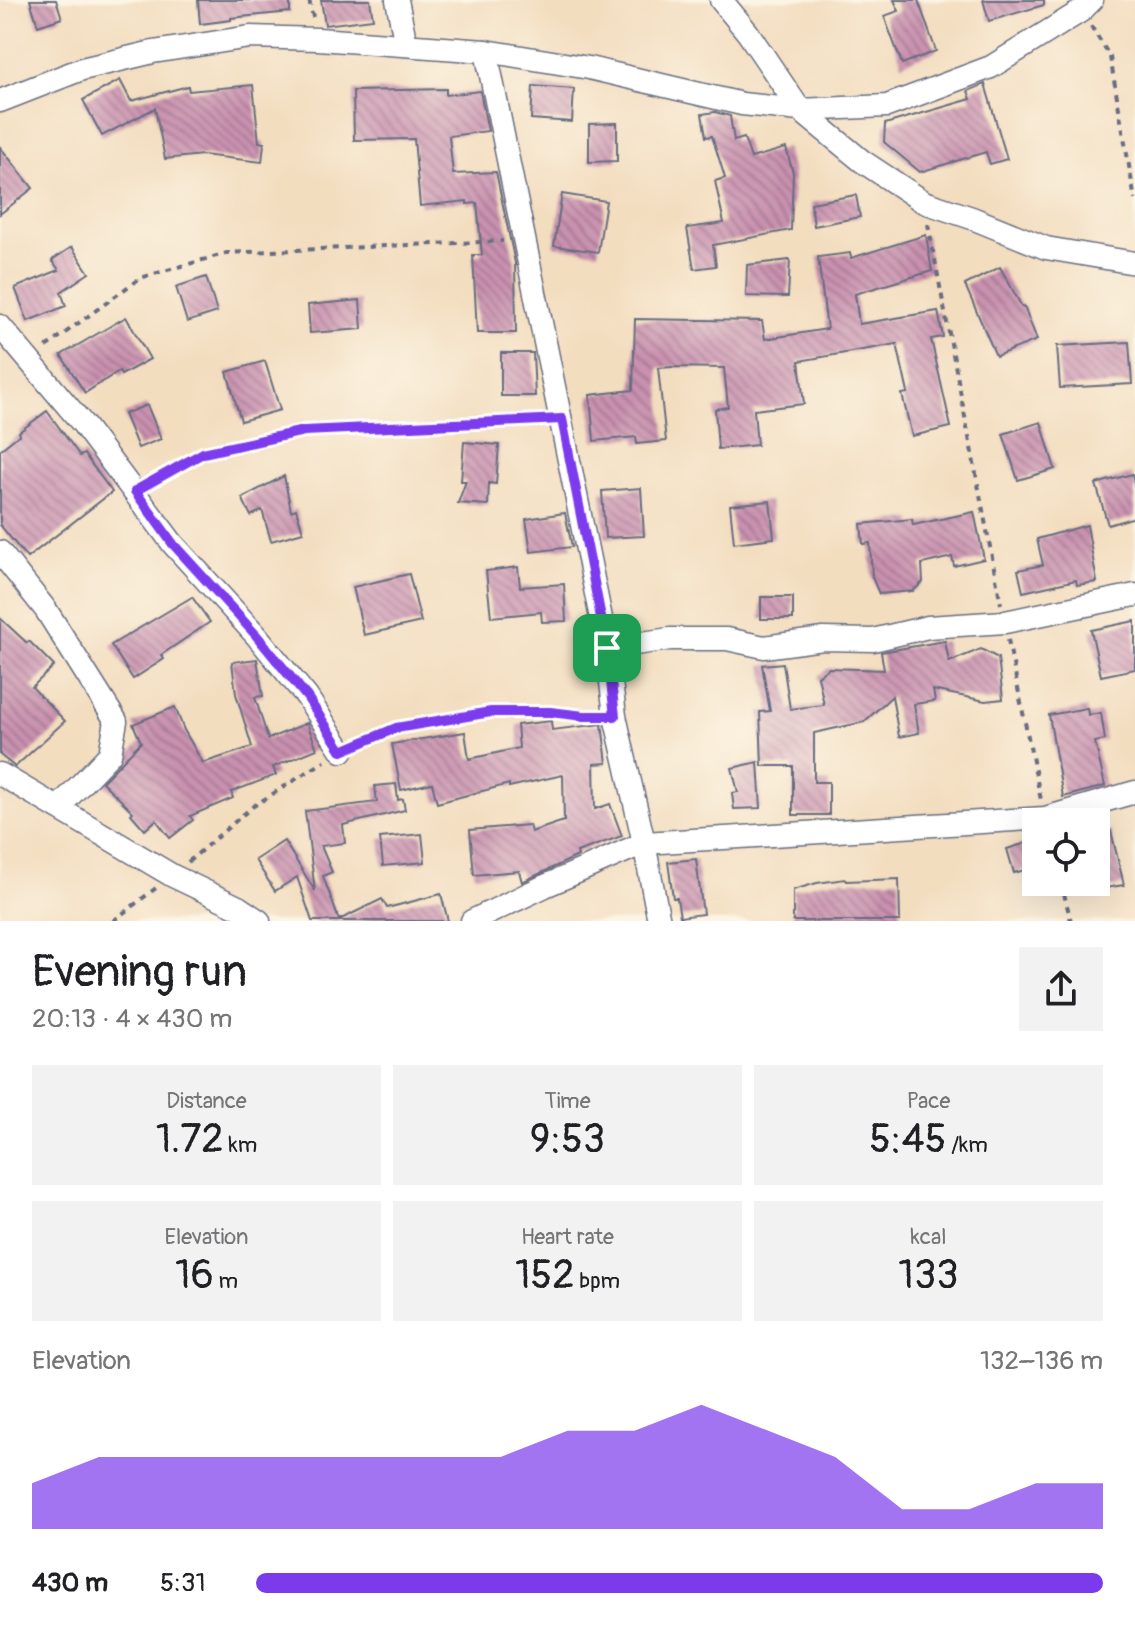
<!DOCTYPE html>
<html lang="en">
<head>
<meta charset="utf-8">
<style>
	body { margin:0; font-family:Pangolin,sans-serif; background:#f2f2f2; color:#202124; height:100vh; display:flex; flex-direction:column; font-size:30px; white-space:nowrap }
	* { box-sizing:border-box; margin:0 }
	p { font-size:26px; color:#757577 }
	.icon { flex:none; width:44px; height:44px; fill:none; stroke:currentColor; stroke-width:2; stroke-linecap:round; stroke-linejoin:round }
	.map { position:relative; height:921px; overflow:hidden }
	.drawer { display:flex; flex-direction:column; background:#fff; flex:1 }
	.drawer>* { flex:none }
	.fabs { position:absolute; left:1022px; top:808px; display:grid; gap:16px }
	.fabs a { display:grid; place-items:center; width:88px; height:88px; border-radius:0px; background:#fff; box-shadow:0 8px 32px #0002; font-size:40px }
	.pin { position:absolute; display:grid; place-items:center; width:68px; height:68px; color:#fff; margin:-34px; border-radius:16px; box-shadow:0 4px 12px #0006 }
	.round { display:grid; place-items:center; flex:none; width:84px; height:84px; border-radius:0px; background:#f2f2f2 }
	.overview { display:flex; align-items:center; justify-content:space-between; height:136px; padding:0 32px }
	h1 { font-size:44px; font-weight:600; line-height:60px }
	.stats { display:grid; grid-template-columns:repeat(3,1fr); gap:12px; height:136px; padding:8px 32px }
	.stats div { display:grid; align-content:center; border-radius:0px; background:#f2f2f2; text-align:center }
	.stats b { font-size:40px; font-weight:600 }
	.stats small { font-size:22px; font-weight:400 }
	.stats p { font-size:22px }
	.chart { height:224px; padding:16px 32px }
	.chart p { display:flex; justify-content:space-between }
	.chart svg { width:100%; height:144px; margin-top:8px; fill:#7c3aed; opacity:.7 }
	ul { padding:0 32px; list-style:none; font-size:26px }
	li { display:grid; grid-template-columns:128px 96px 1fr; align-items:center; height:60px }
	li i { height:20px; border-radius:10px; background:#7c3aed }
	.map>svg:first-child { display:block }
	.building { fill:url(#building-back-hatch) }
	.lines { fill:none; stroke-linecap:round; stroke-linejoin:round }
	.street-casing { stroke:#676c80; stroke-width:25 }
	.path { stroke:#676c80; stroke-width:4; stroke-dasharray:6 6; stroke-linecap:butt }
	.street { stroke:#fff; stroke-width:22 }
	.route-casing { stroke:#fff; stroke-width:16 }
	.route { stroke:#7c3aed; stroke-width:10 }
</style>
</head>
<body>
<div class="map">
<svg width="1135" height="921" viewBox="0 0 1135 921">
	<defs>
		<pattern id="building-back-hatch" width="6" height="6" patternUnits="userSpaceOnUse" patternTransform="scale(2)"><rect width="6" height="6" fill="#c991af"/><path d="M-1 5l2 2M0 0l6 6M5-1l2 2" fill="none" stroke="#a27792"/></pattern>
	</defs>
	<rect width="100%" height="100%" fill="#fcf5e5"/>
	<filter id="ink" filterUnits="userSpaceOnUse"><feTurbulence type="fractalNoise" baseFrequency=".0125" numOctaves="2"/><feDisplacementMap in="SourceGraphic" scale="16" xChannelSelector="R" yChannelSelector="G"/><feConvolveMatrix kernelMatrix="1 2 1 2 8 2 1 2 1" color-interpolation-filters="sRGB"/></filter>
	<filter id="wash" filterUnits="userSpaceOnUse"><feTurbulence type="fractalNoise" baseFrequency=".006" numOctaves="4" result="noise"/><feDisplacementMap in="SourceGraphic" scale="32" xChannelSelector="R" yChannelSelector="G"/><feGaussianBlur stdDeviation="1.8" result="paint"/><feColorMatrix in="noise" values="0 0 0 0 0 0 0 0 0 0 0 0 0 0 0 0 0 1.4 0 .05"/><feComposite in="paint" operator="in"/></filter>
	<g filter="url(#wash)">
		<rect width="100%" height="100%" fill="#f3ddbf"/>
		<g id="blocks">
			<g class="building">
				<path d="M30,0H56L62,18L38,26Z"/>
				<path d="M198,0H290V12L231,18V20L200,24Z"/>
				<path d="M321,0H370L373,19L325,25Z"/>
				<path d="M894,0H918L936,51L902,64L884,16L899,11Z"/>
				<path d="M983,0H1044V5L989,21Z"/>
				<path d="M120,80L131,101L188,86L189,91L253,85L259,142L264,143L262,162L202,155L165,159L155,108L102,136L83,100Z"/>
				<path d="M985,84L1007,159L990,164L986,152L920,172L884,142L885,124L971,99L968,91Z"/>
				<path d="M533,86L574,89L572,122L531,119Z"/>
				<path d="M446,89V95L480,91L488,131L449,136L453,174L496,172L515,263L516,333H477L473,255H482L477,203L467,204V201L420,206L414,139L354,140L353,91Z"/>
				<path d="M715,112L730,116L734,141L744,138L751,158L786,148L793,173L791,230L713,245L716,266L694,269L687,228L724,223L715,181L725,178L712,136L706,137L702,114Z"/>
				<path d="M617,123V161L589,162V124Z"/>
				<path d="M0,147L33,188L0,214Z"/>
				<path d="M562,194L606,201L598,252L554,246Z"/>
				<path d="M856,195L860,217L814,226L811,203Z"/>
				<path d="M926,235L932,271L855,294L859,324L938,311L943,337L931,339L951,427L912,436L902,394L908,393L897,344L799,361L804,404L754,410L757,445L718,449L715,409L728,407L724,368L672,367L658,368L666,441L637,444L636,437L594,441L590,395L633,390L635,319L762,321L765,339L827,329L818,257L850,253L851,258Z"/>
				<path d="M72,247L89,273L61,292L66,306L28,321L15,288L59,270L52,260Z"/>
				<path d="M790,260L788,297L746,296L747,265Z"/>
				<path d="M1000,267L1022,307L1024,306L1037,340L996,356L965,285Z"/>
				<path d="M206,277L217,312L187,322L176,287Z"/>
				<path d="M360,300L362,329L310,333L308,305Z"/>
				<path d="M126,317L150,359L121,375L119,371L85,393L61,355Z"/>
				<path d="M1129,342L1132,384L1060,388L1057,346Z"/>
				<path d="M501,353H533L535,396H501Z"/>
				<path d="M265,361L280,410L241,421L227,372Z"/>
				<path d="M147,405L161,439L138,448L124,414Z"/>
				<path d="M47,411L80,456L84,454L112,492L27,558L0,525V450L20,434L19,432Z"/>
				<path d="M1041,422L1055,469L1018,480L1003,434Z"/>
				<path d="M464,442L499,445L496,484L489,483L488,505L458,503L466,481H461Z"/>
				<path d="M1132,474L1135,487V517L1108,525L1096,484Z"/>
				<path d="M284,476L291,511L296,509L303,532L271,541L262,510L251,516L242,498Z"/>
				<path d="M641,488L644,536L605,538L602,491Z"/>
				<path d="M770,501L774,538L734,543L730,505Z"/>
				<path d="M974,512L984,559L954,566L952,557L922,564L923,582L913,591L879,594L872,577L870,543L863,544L861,524L912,519L913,525Z"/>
				<path d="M565,513L572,547L531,552L526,519Z"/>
				<path d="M1087,525L1097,582L1077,585L1076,580L1023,592L1018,570L1043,565L1037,539Z"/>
				<path d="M518,567L520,587L564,584L566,621L542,622L541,612L491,617L486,571Z"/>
				<path d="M409,574L421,622L364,635L353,587Z"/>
				<path d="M192,597L210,622L161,655L164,659L133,679L111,645Z"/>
				<rect x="761" y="597" width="32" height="22"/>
				<path d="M0,618L27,643L29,641L54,666L32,687L65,721L15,767L0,755Z"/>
				<path d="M1135,621V669L1101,676L1091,630Z"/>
				<path d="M945,641L949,662L981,649L998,658L1003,699L985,701L933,690L935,701L914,704L919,733L899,737L892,696L864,722L814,733V782H829V815H793V766H762L760,712L770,711L762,665L783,663L790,709L824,705L818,676L829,668L884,670L881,652Z"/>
				<path d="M257,659L263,696L255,697L268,739L307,723L317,749L273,767L276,775L231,792L233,798L190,816L193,820L170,838L156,820L145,830L131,814L133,812L102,782L141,742L133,724L175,707L184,730L203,763L252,747L236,694L232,662Z"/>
				<path d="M1087,708L1088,715L1101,713L1105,740L1095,742L1105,786L1063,797L1049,715Z"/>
				<path d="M551,721L552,730L602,724L607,763L594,764L595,809L610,804L622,836L577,852L578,856L522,882L519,871L474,875L470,830L529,825L531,832L564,821L563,775L509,787V784L437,803L432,783L401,790L392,744L465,732L469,759L519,748L517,725Z"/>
				<path d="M758,762L761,808L734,809L732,793L738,792L732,768Z"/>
				<path d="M396,784L398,800L403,799L405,810L343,825L345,843L321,846L332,872L323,876L339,920L382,899L387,908L441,894L448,921H312L297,877L275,891L255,860L284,841L315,891L305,811L377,802L375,786Z"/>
				<path d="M1111,831L1124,885L1105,888L1104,879L1096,881V834Z"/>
				<path d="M422,834L425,862L383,866L380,838Z"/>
				<path d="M1036,840V867L1014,873L1007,849Z"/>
				<path d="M696,859L703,914L680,917L677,898H673L668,862Z"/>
				<path d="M845,879L846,881L899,879L900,921H793V890L817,883Z"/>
			</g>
		</g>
	</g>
	<g filter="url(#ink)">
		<use href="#blocks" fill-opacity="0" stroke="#676c80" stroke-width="2"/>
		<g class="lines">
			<defs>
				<g id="street">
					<path d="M397,0L406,45"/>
					<path d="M721,0L748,33L800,110L862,161L924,202L972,218L1046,248L1135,263"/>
					<path d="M486,51L607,648L615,716L644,843L659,921"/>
					<path d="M0,101L82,69L153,52L250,37L318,39L486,51L589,68L742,104L800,110L887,106L991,67L1081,11L1092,0"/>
					<path d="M0,326L82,423L173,544L256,635L307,697L342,751"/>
					<path d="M0,552L46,610L116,721L110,754L58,808"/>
					<path d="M607,648L670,639H727L764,647L823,639L873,640L928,627L1005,622L1135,595"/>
					<path d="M0,774L173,876L238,907L259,921"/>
					<path d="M472,921L545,886L644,843L1045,818L1135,792"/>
				</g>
			</defs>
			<use href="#street" class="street-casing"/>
			<g class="path">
				<path d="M309,0L313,17"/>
				<path d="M1091,26L1110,57L1135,200"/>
				<path d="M928,224L1001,604"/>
				<path d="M46,347L140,278L227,253L503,241"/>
				<path d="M151,482L203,453L304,431L539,420"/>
				<path d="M1008,640L1041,800"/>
				<path d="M361,743L396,728L491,712H550L596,716"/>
				<path d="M188,862L252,807L325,761"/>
				<path d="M1061,882L1071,921"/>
				<path d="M113,921L156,888"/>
			</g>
			<use href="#street" class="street"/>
		</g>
	</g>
	<g class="lines" filter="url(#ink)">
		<defs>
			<path id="route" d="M562,419L607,648L615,716H584L550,712H491L396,728L342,751L307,697L256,635L173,544L135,491L203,453L304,431Z"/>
		</defs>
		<use href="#route" class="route-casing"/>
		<use href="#route" class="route"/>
	</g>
</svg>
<div class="fabs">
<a><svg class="icon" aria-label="locate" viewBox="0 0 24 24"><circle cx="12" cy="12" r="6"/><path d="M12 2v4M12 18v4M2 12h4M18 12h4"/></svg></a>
</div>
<div class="pin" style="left:607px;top:648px;background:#1e9e55"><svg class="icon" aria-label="arrive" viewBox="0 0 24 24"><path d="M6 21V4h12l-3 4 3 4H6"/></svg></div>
</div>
<section class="drawer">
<div class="overview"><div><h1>Evening run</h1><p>20:13 · 4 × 430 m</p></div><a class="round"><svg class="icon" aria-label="share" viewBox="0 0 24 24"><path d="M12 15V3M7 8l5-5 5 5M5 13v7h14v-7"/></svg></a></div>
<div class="stats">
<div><p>Distance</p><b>1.72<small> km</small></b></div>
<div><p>Time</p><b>9:53</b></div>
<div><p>Pace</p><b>5:45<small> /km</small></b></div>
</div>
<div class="stats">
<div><p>Elevation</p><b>16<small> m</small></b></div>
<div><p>Heart rate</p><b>152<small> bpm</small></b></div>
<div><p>kcal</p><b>133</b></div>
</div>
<div class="chart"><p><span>Elevation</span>132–136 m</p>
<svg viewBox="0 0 160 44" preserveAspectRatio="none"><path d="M0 44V30L10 22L20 22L30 22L40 22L50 22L60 22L70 22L80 14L90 14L100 6L110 14L120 22L130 38L140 38L150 30L160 30V44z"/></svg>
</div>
<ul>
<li><b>430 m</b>5:31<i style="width:100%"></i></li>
</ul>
</section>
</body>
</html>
